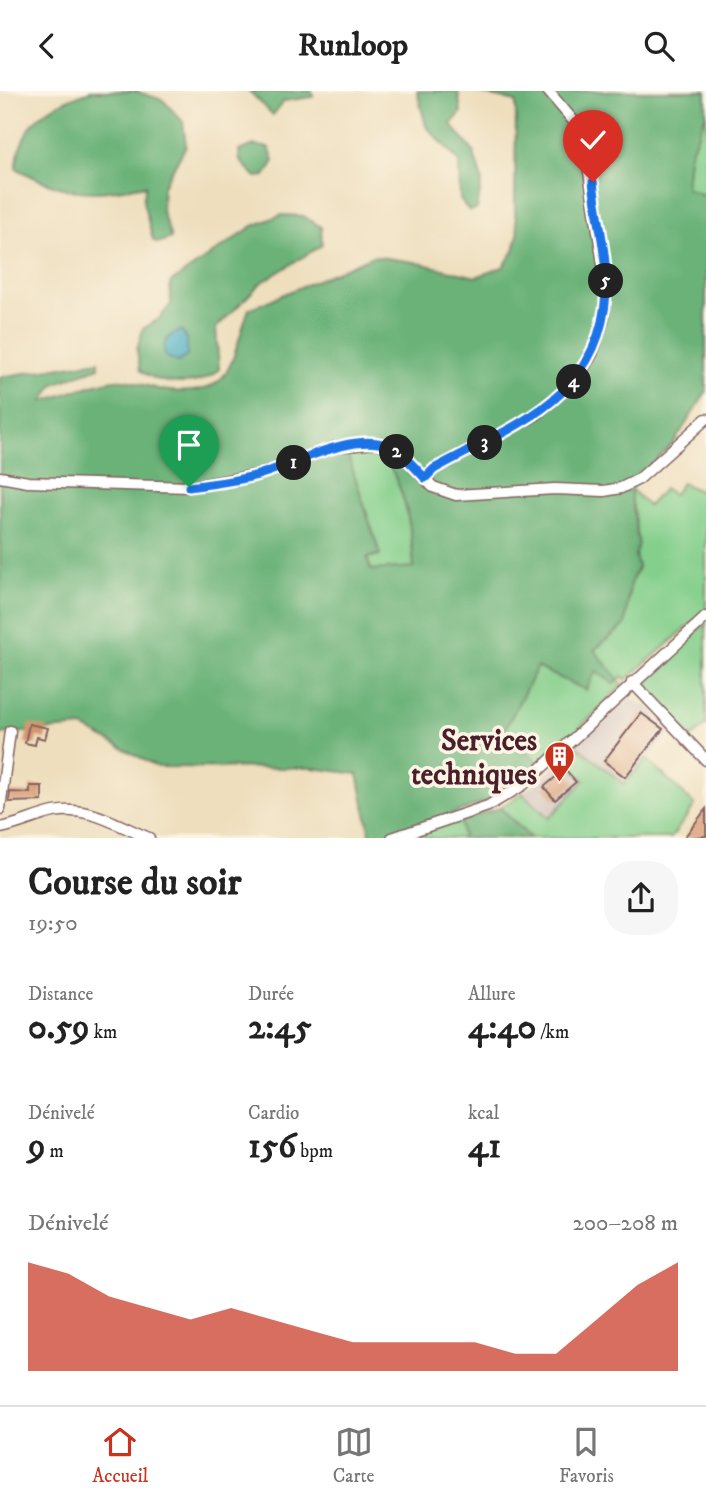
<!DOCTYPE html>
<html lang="fr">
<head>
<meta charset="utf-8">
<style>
	body { margin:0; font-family:"IM FELL DW Pica",serif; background:#f6f6f6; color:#222; height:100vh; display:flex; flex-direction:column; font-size:26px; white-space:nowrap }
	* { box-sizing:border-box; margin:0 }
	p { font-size:23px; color:#767676 }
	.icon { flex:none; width:38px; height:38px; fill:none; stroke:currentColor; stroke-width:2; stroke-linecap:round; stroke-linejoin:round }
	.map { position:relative; height:747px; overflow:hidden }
	.details { display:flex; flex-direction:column; background:#fff; flex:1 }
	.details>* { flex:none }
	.pin { position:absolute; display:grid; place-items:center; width:60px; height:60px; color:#fff; margin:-72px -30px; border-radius:50% 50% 50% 0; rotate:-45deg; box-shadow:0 0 7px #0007 }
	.pin .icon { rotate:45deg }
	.km { position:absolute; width:35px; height:35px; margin:-18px; border-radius:50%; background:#222; color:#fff; font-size:19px; line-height:35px; text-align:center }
	.round { display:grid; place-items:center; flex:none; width:74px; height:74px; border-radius:28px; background:#f6f6f6 }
	.summary { display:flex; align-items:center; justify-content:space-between; height:119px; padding:0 28px }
	h1 { font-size:38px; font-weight:700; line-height:52px }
	.stats { display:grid; grid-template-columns:repeat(3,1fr); gap:10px; height:119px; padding:7px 28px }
	.stats div { display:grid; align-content:center }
	.stats b { font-size:35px; font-weight:700 }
	.stats small { font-size:19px; font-weight:400 }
	.stats p { font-size:19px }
	.chart { height:196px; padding:14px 28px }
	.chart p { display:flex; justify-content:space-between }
	.chart svg { width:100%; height:126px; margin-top:7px; fill:#c8321e; opacity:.7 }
	header { display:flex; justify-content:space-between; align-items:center; height:91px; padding:0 28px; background:#fff; font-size:32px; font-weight:700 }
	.menu { display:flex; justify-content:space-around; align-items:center; height:98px; border-top:2px solid #e0e0e0; background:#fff; font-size:19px; color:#767676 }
	.menu a { display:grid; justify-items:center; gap:4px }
	.menu .active { color:#c8321e }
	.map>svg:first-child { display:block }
	.industrial { fill:#d0c0bb }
	.green { fill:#84cf8c; stroke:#67775c; stroke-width:2 }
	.forest { fill:#6bb278; stroke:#5a6852; stroke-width:2; fill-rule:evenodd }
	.water { fill:#42acc2; stroke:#466676; stroke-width:2 }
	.building { fill:#d6946d }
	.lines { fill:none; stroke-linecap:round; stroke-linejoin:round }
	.minor-casing { stroke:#83625e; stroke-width:13 }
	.minor { stroke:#fff; stroke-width:10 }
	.route-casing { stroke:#fff; stroke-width:14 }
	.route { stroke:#1a73e8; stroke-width:9 }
	.labels { text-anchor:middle; stroke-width:7; stroke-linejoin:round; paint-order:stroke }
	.poi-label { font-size:30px; font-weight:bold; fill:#4a1f2b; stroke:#fcf5e5; text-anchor:end }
</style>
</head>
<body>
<header><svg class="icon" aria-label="back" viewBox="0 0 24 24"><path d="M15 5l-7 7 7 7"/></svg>Runloop<svg class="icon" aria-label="search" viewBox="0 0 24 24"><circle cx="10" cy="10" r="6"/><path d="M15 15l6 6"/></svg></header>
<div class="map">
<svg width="706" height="747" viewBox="0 0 706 747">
	<rect width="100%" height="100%" fill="#fcf5e5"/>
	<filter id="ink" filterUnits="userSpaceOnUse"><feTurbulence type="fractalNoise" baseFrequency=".0143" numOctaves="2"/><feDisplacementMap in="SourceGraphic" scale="14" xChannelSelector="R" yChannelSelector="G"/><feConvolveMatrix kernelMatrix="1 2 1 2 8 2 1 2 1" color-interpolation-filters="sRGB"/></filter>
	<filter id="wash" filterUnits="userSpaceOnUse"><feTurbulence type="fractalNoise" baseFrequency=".00686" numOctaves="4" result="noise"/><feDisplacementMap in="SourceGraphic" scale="28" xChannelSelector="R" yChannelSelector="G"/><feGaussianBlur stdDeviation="1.57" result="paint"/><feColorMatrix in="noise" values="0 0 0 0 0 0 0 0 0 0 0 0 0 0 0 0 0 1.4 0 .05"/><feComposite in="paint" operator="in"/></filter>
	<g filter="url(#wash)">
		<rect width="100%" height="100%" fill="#eedebd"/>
		<path class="industrial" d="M626,604L643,615L646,612L672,640L624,693L578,656L586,689L548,727L522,702L542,688Z"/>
		<g class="green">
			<path d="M706,23V105L686,97L689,65L701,30Z"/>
			<path d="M382,362C405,395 412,437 414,477L371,479L367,467L380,464L348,365Z"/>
			<path d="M682,392L706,403V520L626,589L622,585L619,589L622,594L542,675L504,640L537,576L586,599L594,559L625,534L630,493L638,477L635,465L638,451L630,397L648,415L664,398L674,403Z"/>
			<path d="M706,532V634L691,647L648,600V583Z"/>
			<path d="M577,655L624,693L647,668L695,714L671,747H530L500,717L522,702L549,727L585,689L564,671Z"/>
			<path d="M460,729L463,747H402Z"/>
		</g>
		<g class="forest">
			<path d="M91,0H135L163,9L183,31L186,55L163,95L162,120L171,147L158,152L153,149L143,110L146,94C90,105 67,105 16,77C22,29 48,14 91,0Z"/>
			<path d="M249,0H312L313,6L284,10L273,24Z"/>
			<path d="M417,0H458L461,22L451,33L473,60L482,89L477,118L469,120L460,109L459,70L426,35Z"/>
			<path d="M472,0H706V23L689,65L686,97L706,105V301L675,350L630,397L638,452L635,465L638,476L630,493L625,534L594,559L619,589L614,593L596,580L586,599L537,576L504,640L542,675L488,710L384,747H371L358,683L312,677L158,676L83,636L0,643V286L99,270V276L54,293L43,310C66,304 91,292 115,289C129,287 147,296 162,299C235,309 229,272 249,218L373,165L414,171L476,186L503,176L514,160L518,143L515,122L516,11ZM382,362C405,395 412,437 414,476L371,479L367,467L380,463L348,365Z"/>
			<path d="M254,54L269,57L274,70L265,85L256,86L240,70L239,60Z"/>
			<path d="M281,124L303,125L321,136L322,154L261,192L216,237L219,278C200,298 160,295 140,279L137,259L143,238L159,228L171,213L170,192L253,135Z"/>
			<path d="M500,717L530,747H463L460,729Z"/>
		</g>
		<path class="water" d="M181,239L187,248V265L178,271L165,265L164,255L169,246Z"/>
		<g id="blocks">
			<g class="building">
				<path d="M641,622L663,638L625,686L604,670Z"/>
				<path d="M29,633L48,637L45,648L37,646L35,654L25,652Z"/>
				<path d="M565,678L576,691L555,709L544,696Z"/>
				<path d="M30,695H42V710L9,711L10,701L30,702Z"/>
				<path d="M706,718V745L684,747L690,739Z"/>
			</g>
		</g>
	</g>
	<g filter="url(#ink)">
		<use href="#blocks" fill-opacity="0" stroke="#83625e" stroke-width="2"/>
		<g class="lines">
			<defs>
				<g id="minor">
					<path d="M0,386L28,391L189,396L257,384L335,356L375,352L389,355L405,367L433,396L456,404L555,398L604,400L621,397L639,388L706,328"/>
					<path d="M425,387L434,378L536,324L577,288L592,263L603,230L607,199L583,41L548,0"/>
					<path d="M632,591L706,669"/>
					<path d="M0,718L10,640"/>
					<path d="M0,737C19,734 35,725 54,721C89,714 118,735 149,747"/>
					<path d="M392,747L488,715L523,694L706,526"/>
				</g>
			</defs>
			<use href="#minor" class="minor-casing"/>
			<use href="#minor" class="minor"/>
		</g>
	</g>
	<g class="lines" filter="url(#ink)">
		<defs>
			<path id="route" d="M189,396C212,393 236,390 258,384C292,374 354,340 388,355C403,362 414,376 425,387L434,378C514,334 600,308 606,202C608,169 597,125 593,91"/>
		</defs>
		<use href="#route" class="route-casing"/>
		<use href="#route" class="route"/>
	</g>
	<defs>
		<symbol id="building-pin" viewBox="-11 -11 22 30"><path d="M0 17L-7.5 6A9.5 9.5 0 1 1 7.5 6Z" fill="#c8321e" stroke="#fcf5e5"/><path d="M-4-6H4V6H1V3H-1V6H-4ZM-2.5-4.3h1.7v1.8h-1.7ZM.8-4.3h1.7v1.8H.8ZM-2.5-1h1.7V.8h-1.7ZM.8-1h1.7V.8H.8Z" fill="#fff"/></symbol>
	</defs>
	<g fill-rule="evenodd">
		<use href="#building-pin" x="542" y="648" width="35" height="47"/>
	</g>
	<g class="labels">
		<g class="poi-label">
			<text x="537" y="659">Services<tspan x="537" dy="34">techniques</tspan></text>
		</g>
	</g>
</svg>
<div class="pin" style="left:189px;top:396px;background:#1e9e55"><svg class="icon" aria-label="arrive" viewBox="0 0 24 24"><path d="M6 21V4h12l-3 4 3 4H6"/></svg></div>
<div class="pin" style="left:593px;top:91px;background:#d93025"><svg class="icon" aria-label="check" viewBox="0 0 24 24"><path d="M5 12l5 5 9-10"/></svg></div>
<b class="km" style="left:294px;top:372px">1</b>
<b class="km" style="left:397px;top:361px">2</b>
<b class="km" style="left:485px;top:352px">3</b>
<b class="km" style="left:574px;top:291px">4</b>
<b class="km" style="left:606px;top:190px">5</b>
</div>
<section class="details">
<div class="summary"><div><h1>Course du soir</h1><p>19:50</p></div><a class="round"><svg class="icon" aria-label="share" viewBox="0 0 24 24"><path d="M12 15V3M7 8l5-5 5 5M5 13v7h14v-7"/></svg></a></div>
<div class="stats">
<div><p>Distance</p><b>0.59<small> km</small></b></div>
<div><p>Durée</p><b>2:45</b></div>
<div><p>Allure</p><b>4:40<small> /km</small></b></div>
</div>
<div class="stats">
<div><p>Dénivelé</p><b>9<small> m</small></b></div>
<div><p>Cardio</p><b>156<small> bpm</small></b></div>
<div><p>kcal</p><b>41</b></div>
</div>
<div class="chart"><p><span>Dénivelé</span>200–208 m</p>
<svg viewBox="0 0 160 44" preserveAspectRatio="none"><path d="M0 44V6L10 10L20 18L30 22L40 26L50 22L60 26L70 30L80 34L90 34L100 34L110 34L120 38L130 38L140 26L150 14L160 6V44z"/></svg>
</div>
</section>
<nav class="menu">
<a class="active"><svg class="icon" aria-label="home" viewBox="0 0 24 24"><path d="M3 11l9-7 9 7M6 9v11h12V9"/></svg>Accueil</a>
<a><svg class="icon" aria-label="map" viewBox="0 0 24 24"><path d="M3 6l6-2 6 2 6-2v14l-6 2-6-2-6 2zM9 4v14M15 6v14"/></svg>Carte</a>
<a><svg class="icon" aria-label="saved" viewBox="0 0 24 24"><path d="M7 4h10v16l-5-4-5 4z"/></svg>Favoris</a>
</nav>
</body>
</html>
